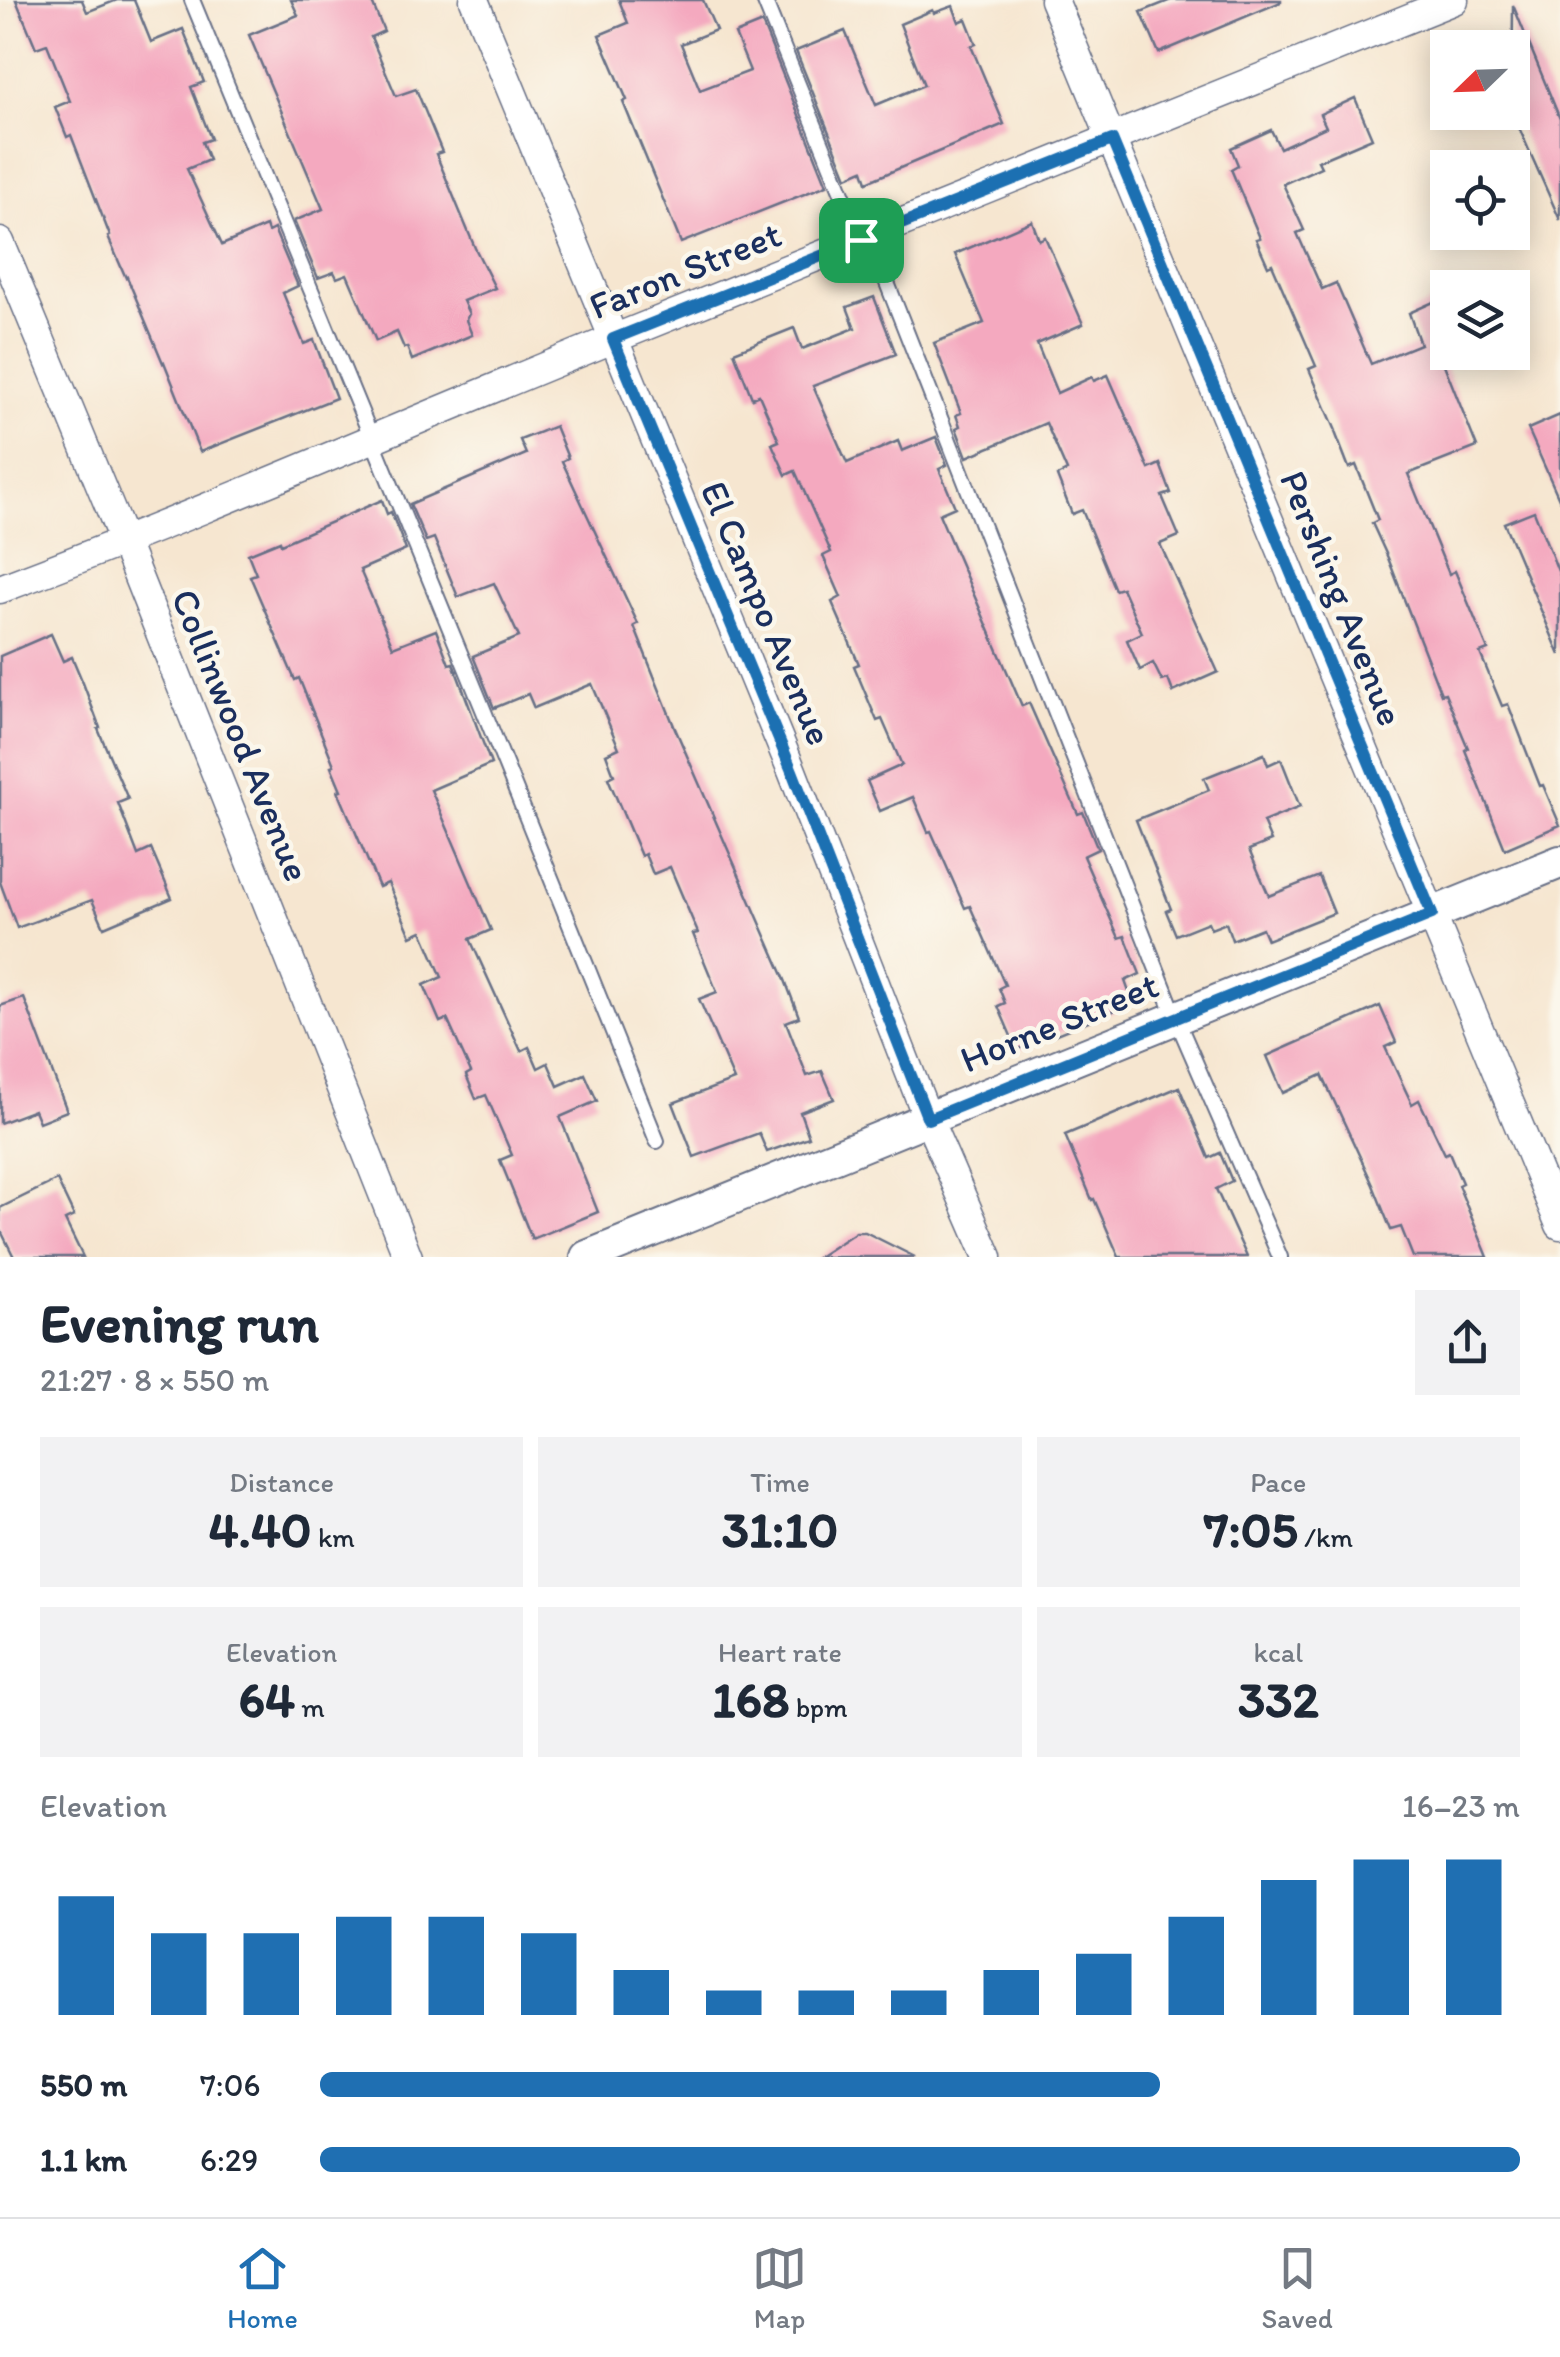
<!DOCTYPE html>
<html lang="en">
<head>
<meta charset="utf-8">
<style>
	body { margin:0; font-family:Itim,sans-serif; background:#f2f2f3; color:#1f2937; height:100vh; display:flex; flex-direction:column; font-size:38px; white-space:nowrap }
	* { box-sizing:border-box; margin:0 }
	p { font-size:32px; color:#747a83 }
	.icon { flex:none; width:55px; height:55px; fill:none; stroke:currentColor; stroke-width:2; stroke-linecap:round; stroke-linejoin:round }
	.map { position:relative; height:1257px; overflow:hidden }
	.details { display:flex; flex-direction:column; background:#fff; flex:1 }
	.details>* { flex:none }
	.needle { width:65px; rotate:247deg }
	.controls { position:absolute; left:1430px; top:30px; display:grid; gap:20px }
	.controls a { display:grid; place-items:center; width:100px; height:100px; border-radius:0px; background:#fff; box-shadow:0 5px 25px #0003; font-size:50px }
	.pin { position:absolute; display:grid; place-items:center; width:85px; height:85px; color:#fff; margin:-42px; border-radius:20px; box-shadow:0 5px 15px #0006 }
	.round { display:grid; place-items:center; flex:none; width:105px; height:105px; border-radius:0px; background:#f2f2f3 }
	.headline { display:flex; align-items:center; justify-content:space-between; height:170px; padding:0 40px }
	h1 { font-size:55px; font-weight:800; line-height:75px }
	.stats { display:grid; grid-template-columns:repeat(3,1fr); gap:15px; height:170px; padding:10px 40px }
	.stats div { display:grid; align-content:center; border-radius:0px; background:#f2f2f3; text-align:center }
	.stats b { font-size:50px; font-weight:800 }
	.stats small { font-size:28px; font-weight:400 }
	.stats p { font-size:28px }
	.chart { height:280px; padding:20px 40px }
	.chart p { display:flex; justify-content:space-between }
	.chart svg { width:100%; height:180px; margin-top:10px; stroke:#1f6fb2; stroke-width:6 }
	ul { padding:0 40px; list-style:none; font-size:32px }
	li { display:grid; grid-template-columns:160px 120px 1fr; align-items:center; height:75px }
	li i { height:25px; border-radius:12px; background:#1f6fb2 }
	.tab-bar { display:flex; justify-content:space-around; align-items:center; height:140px; border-top:2px solid #e0e1e3; background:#fff; font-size:28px; color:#747a83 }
	.tab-bar a { display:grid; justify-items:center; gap:5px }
	.tab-bar .current { color:#1f6fb2 }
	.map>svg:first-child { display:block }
	.building { fill:#f4a9bf }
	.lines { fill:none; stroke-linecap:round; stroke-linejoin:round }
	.service-casing { stroke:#686f86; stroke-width:18 }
	.minor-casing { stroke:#686f86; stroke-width:31 }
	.tertiary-casing { stroke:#686f86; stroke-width:36 }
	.service { stroke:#fff; stroke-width:14 }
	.minor { stroke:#fff; stroke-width:28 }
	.tertiary { stroke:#fff; stroke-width:32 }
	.route-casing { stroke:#fff; stroke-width:20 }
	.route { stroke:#1f6fb2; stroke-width:12 }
	.labels { text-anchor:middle; stroke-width:9; stroke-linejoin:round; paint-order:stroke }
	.street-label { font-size:38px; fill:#1b2f5e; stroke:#fbf7ec }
</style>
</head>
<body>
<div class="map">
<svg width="1560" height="1257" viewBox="0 0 1560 1257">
	<rect width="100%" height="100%" fill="#fbf7ec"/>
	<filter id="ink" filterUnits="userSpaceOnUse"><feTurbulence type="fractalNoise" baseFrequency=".01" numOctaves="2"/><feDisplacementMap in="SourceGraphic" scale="20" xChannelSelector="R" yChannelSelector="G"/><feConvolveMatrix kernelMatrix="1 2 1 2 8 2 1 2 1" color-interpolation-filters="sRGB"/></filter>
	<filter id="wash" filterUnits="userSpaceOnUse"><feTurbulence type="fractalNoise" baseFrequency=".0048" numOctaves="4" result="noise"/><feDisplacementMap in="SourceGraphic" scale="40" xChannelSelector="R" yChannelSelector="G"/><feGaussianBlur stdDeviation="2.25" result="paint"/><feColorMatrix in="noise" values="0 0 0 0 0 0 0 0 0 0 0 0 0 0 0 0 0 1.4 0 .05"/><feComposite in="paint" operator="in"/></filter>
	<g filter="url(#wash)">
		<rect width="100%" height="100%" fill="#f6e6d0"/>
		<g id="blocks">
			<g class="building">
				<path d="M16,0H82L87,12L117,0H134L151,42L183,29L204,82L191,87L211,139L202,142L209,160L187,169L222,245L266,226L268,232L274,229L298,286L283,293L304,344L314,340L336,398L200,452L164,362L163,363L127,277L126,278L108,237L110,236L71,135L67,137L55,107L70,101L47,44L36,48Z"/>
				<path d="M291,0H371L384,31L371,37L396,96L416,89L442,152L436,154L475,248L495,288L463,301L469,314L466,320L472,335L412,360L407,347L404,348L397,332L376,341L347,274L337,278L334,272L318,278L294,221L323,209L249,35L298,15Z"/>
				<path d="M619,0H703L716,30L681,44L700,90L750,71L735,34L762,23L827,185L681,243L623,102L627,100L599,35L628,23Z"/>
				<path d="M1171,0H1281V2L1159,53L1141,12Z"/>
				<path d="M1513,5L1560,119V220L1512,112Z"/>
				<path d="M953,6L959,22L966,19L976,44L971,46L1004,124L867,182L863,170L847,177L796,51L845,31L876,105L924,85L900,24L933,10L934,13Z"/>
				<path d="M1355,98L1372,138L1318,161L1321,167L1283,184L1304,230L1297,233L1322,289L1336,283L1371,364L1420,344L1409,313L1438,300L1448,325V343L1437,347L1477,447L1408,474L1449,574L1455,571L1488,650L1480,653L1502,706L1508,704L1540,786L1543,785L1560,825L1505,849L1465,750L1468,748L1445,693L1441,694L1388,558L1372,523L1378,520L1356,465L1349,468L1335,432L1336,431L1309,369L1316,366L1272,264L1268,266L1256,239L1260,238L1231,169L1238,165L1231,148L1271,130L1280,148L1326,127L1320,114Z"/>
				<path d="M1032,221L1039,240L1045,237L1083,324L1037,344L1057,393L1092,377L1094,381L1108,375L1149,469L1160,464L1171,493L1162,496L1179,536L1160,544L1218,672L1173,692L1168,679L1162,681L1153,663L1140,670L1127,640L1142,633L1122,588L1115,590L1082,510L1072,514L1057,476L1067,471L1046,423L967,457L956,428L960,426L956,415L961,413L934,343L984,323L955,254Z"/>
				<path d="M874,297L896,354L813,386L847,463L898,441L902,451L936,437L947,465L939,469L955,507L939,514L1022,706L1029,703L1078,814L1083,812L1098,849L1083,856L1119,938L1125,936L1140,974L1125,981L1133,1003L1017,1050L998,1006L1005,1003L999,988L1005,985L970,906L965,908L931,831L928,832L913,797L880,811L867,781L902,765L882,719L877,721L854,666L859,664L832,602L841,597L823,556L831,552L795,471L786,475L772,444L779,441L759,395L752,398L734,352L794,328L802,349L855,328L847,307Z"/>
				<path d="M1560,415V501L1528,429Z"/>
				<path d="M555,426L568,458L562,461L638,624L634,626L674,726L785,980L799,1017L786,1022L807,1076L822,1071L834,1099L800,1112L809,1137L767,1152L759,1133L694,1157L673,1103L734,1080L699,999L717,992L693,934L698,933L670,867L653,874L645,854L641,856L608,778L614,775L606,754L619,748L592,684L534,708L528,694L494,708L473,656L519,637L494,583L458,597L434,538L426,541L410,504L526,454L520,440Z"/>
				<path d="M382,500L387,514L391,512L406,550L360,570L393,647L436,630L449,664L453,663L491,764L431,790L491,930L470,939L521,1051L529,1047L538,1068L548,1063L558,1086L585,1074L597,1101L560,1117L598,1212L532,1239L500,1160L512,1155L486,1095L476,1099L466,1075L471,1072L447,1019L440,1022L424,985L442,977L422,931L411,936L388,883L379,887L338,791L341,790L331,766L334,765L299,678L295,680L250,576L256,574L248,554L280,541L281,544Z"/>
				<path d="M1534,511L1560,576V655L1504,523Z"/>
				<path d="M51,634L63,661L72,657L83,683L100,728L98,729L128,799L118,803L138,855L151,849L172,898L104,927L92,900L17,928L0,882V656Z"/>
				<path d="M1264,754L1268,765L1281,759L1300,807L1263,822L1271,841L1249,850L1269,896L1319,876L1334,913L1267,940L1262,928L1232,940L1226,923L1211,929L1208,922L1176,935L1166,911L1171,909L1136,820L1209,790L1204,778Z"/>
				<path d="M24,998L67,1111L39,1122L34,1110L0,1123V1006Z"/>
				<path d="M1380,1006L1396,1042L1385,1047L1412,1104L1419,1100L1445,1154L1449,1152L1462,1183L1458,1185L1488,1257H1413L1401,1227L1391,1230L1373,1185L1322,1075L1283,1093L1267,1056Z"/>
				<path d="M1179,1087L1209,1158L1220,1153L1232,1181L1216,1189L1247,1257H1119L1094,1199L1092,1200L1065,1135Z"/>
				<path d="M57,1180L74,1216L65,1220L83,1257H14L0,1229V1208Z"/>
				<path d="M856,1232H865L915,1257H818Z"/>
			</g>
		</g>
	</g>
	<g filter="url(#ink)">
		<use href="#blocks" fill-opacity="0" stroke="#686f86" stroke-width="2.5"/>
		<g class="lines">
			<defs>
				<g id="service">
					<path d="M192,0L483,709L657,1141"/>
					<path d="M764,0L861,240"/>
					<path d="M869,237L1176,1018L1280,1257"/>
				</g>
				<g id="minor">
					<path d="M474,0L792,771L928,1119L988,1257"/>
					<path d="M1054,0L1560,1225"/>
					<path d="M0,242L124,542L408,1257"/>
					<path d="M0,589C207,511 409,422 613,339C893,225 1174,115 1454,0"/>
				</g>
				<path id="tertiary" d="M587,1257L1560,862"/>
			</defs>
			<use href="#service" class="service-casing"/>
			<use href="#minor" class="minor-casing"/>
			<use href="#tertiary" class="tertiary-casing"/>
			<use href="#service" class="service"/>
			<use href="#minor" class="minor"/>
			<use href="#tertiary" class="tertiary"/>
		</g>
	</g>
	<g class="lines" filter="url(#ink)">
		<defs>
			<path id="route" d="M1112,140L1432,914L928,1119L792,771L613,339Z"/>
		</defs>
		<use href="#route" class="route-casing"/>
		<use href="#route" class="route"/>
	</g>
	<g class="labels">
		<g class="street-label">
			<text transform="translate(685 270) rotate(-22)" y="13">Faron Street</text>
			<text transform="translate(1342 598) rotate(68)" y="13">Pershing Avenue</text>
			<text transform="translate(767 613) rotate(67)" y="13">El Campo Avenue</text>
			<text transform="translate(241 735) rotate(68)" y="13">Collinwood Avenue</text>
			<text transform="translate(1059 1022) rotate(-22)" y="13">Horne Street</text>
		</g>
	</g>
</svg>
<div class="controls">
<a><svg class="needle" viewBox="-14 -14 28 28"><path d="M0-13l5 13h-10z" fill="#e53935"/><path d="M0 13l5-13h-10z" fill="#747a83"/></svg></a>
<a><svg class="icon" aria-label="locate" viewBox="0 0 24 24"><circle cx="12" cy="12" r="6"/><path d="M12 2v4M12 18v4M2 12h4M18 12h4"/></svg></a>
<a><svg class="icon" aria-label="layers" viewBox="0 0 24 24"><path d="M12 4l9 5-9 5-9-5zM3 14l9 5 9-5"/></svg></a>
</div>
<div class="pin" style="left:861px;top:240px;background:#1e9e55"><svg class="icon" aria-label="arrive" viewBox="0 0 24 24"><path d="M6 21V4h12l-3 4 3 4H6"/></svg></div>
</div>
<section class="details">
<div class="headline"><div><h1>Evening run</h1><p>21:27 · 8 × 550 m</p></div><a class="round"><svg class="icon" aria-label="share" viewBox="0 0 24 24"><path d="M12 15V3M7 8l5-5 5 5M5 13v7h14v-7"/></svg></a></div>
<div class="stats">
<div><p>Distance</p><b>4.40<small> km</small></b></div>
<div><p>Time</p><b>31:10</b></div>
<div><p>Pace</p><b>7:05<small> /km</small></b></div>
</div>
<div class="stats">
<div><p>Elevation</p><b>64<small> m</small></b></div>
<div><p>Heart rate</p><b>168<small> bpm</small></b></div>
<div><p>kcal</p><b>332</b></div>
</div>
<div class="chart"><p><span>Elevation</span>16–23 m</p>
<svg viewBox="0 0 160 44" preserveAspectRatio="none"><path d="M5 44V15M15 44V24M25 44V24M35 44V20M45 44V20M55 44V24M65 44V33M75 44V38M85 44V38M95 44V38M105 44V33M115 44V29M125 44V20M135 44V11M145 44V6M155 44V6"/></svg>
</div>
<ul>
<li><b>550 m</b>7:06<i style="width:70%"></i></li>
<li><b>1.1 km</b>6:29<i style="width:100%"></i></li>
</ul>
</section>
<nav class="tab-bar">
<a class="current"><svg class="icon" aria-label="home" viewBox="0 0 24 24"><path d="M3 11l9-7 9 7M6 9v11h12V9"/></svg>Home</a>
<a><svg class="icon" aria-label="map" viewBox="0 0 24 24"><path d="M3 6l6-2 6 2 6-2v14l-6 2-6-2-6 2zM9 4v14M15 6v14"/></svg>Map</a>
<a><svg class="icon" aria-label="saved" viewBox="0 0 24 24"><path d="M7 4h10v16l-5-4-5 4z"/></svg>Saved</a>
</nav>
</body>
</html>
